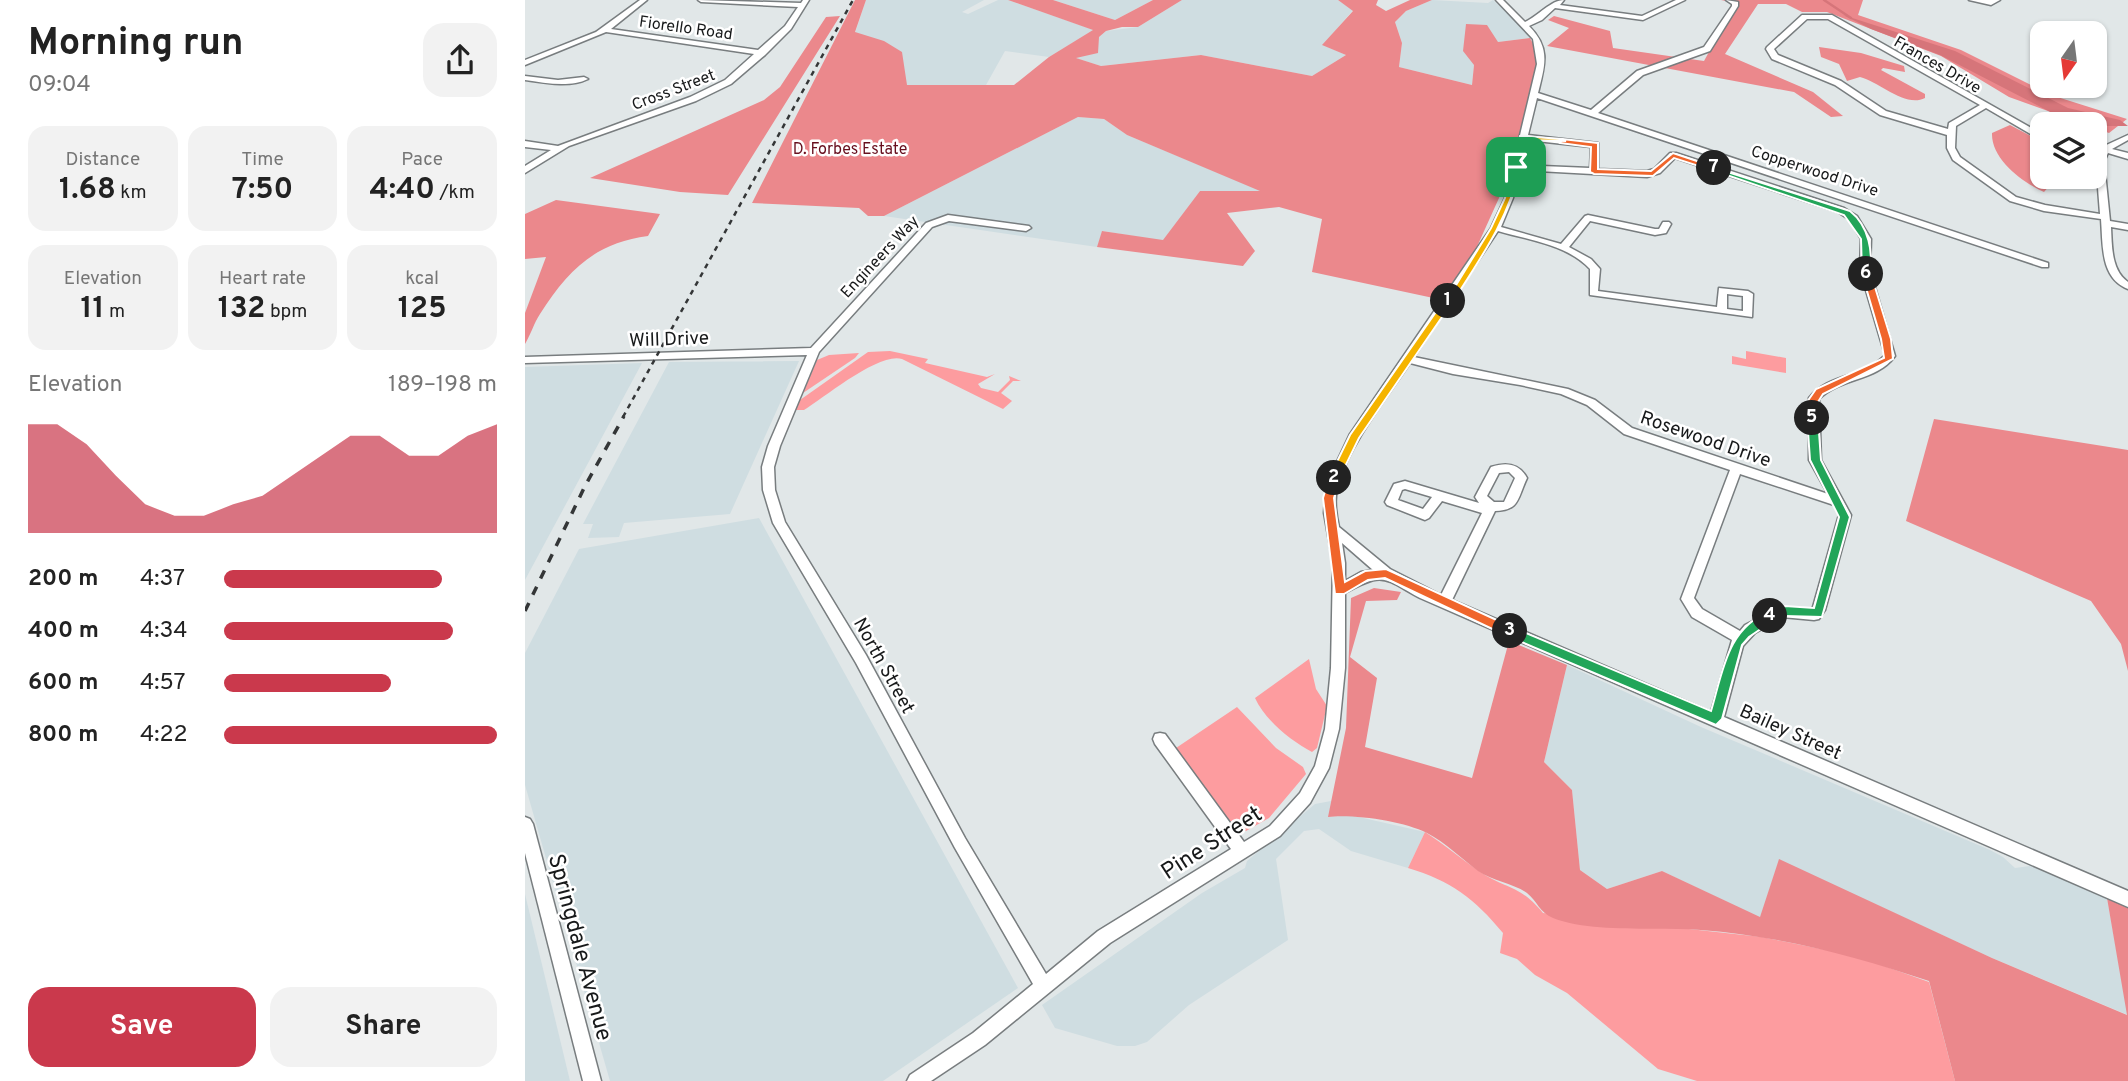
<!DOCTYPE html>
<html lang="en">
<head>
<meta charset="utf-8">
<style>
	body { margin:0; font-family:Overpass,sans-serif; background:#f2f2f2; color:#222; height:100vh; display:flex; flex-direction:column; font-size:26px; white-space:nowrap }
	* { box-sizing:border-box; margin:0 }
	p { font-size:23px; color:#767676 }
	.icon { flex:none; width:38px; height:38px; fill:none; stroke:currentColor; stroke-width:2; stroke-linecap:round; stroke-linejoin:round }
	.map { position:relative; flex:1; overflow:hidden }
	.drawer { display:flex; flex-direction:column; background:#fff; width:525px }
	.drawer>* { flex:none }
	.needle { width:46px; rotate:194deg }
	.tools { position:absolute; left:1505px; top:21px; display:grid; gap:14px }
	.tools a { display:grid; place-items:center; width:77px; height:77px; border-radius:14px; background:#fff; box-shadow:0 2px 5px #0004; font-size:35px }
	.pin { position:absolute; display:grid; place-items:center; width:60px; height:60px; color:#fff; margin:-30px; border-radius:14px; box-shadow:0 4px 10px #0006 }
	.km { position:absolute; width:35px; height:35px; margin:-18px; border-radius:50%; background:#222; color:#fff; font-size:19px; line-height:35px; text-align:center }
	.round { display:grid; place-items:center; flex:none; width:74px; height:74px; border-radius:21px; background:#f2f2f2 }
	.head { display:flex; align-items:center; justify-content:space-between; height:119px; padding:0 28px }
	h1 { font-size:38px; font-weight:700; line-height:52px }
	.metrics { display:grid; grid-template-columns:repeat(3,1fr); gap:10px; height:119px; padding:7px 28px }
	.metrics div { display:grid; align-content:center; border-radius:18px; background:#f2f2f2; text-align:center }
	.metrics b { font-size:30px; font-weight:700 }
	.metrics small { font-size:19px; font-weight:400 }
	.metrics p { font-size:19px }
	.chart { height:196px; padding:14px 28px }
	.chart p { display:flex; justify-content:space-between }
	.chart svg { width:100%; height:126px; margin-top:7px; fill:#ca394c; opacity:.7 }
	.cta { display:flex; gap:14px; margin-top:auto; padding:14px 28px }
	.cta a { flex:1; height:80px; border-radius:21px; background:#ca394c; color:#fff; font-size:28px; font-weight:700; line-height:80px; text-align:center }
	.cta a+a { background:#f2f2f2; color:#222 }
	ul { padding:0 28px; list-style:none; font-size:23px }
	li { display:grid; grid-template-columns:112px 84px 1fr; align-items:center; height:52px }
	li i { height:18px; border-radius:9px; background:#ca394c }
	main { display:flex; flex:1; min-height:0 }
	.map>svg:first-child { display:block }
	.built { fill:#cfdde1 }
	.green { fill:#fd9c9f }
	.forest { fill:#eb888c }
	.water { fill:#d6757a }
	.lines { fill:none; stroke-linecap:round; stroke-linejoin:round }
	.stream { stroke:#d6757a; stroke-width:2.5 }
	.minor-casing { stroke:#787d7f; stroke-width:3 }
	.minor { fill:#fff; fill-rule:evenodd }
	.rail-far1 { stroke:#343637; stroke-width:2.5; stroke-dasharray:5 5; stroke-linecap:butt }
	.rail { stroke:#343637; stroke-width:3.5; stroke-dasharray:9 9; stroke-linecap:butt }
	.split-1 { fill:#f5b400; stroke:#fff; stroke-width:2 }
	.split-2 { fill:#f5b400; stroke:#fff; stroke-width:2 }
	.split-3 { fill:#f0652b; stroke:#fff; stroke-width:2 }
	.split-4 { fill:#22a559; stroke:#fff; stroke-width:2 }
	.split-5 { fill:#22a559; stroke:#fff; stroke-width:2 }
	.split-6 { fill:#f0652b; stroke:#fff; stroke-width:2 }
	.split-7 { fill:#22a559; stroke:#fff; stroke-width:2 }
	.split-8 { fill:#f0652b; stroke:#fff; stroke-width:2 }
	.split-9 { fill:#f5b400; stroke:#fff; stroke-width:2 }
	.labels { text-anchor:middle; stroke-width:5; stroke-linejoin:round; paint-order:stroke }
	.far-street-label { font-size:16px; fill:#17191a; stroke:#fff }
	.far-park-label { font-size:16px; fill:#670f1e; stroke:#fff }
	.street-label { font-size:19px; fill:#17191a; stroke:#fff }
	.near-street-label { font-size:23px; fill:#17191a; stroke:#fff }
</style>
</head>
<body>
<main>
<section class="drawer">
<div class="head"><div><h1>Morning run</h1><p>09:04</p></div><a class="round"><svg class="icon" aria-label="share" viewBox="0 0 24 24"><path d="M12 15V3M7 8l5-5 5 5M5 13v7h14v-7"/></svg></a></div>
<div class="metrics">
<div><p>Distance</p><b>1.68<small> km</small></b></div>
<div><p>Time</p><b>7:50</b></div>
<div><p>Pace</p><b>4:40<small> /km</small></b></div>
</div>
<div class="metrics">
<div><p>Elevation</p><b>11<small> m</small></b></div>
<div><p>Heart rate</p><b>132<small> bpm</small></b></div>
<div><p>kcal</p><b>125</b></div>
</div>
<div class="chart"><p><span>Elevation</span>189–198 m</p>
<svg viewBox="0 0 160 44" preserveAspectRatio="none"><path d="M0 44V6L10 6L20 13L30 24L40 34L50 38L60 38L70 34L80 31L90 24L100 17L110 10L120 10L130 17L140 17L150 10L160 6V44z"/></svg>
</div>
<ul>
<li><b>200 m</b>4:37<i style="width:80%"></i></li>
<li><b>400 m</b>4:34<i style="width:84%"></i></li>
<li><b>600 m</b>4:57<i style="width:61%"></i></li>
<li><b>800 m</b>4:22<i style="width:100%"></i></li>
</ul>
<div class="cta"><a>Save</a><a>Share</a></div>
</section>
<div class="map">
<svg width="1603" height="1081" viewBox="0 0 1603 1081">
	<rect width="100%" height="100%" fill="#e1e7e8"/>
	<g class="built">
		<path d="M341,0H459L437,12L443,14L473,0H483L569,30L524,57L480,51L461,85H381L330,33Z"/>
		<path d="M528,0H628L590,20Z"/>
		<path d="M657,0H813L828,10L798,45L821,55L787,76L676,55L576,66L550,58L581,31L613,27Z"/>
		<path d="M907,0L963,3L968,0L990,19L1005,38L973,42L949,65L947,85L874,67L877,43L870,22L881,11Z"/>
		<path d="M553,117L579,119L602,135L737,191H675L638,241L578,231L572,247L359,216Z"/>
		<path d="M274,361L205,514L99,523L94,537L63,538L68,524H58L144,362Z"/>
		<path d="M117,363L0,580V367Z"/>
		<path d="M234,518L493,988L358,1081H85L0,785V653L54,549Z"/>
		<path d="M1042,665L1176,727L1465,850L1478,857L1490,868L1505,866L1582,898L1603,1015L1467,958L1254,860L1235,918L1137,871L1082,889L1055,870L1047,790L1019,762Z"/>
		<path d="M806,801L804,817L825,815L900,832L883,868L826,851L794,829L779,831L751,859L763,940L664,1005L622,1042L610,1046H592L530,1028L517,1005L677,893L720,868L722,861L790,804Z"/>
		<path d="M0,894L45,1081H0Z"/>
	</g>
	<g class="green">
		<path d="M365,351L403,359L400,363L462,377L470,374L453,384L456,388L473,392L485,380L484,376L496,381H488L476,393L487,401L478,409L377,359C354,352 300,397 279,410H269L275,400L343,352Z"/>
		<path d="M1221,351L1261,358V373L1207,364V356L1221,359Z"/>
		<path d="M334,353L330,358L278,393L292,360L304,355Z"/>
		<path d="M784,659L791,689L802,706L792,748L787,752C766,741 740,720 730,698Z"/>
		<path d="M712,707L751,748L778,767L781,774L744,818L721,831L710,828L701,820L651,748Z"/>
		<path d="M900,832C919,844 936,859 954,871C981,890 993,883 1018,913L1237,937L1331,956L1404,982L1430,1081H1172L1133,1069L1042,993L1010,975L992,959L975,953L978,933C949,898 926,881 883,868Z"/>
	</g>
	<g class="forest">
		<path d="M330,0H341L330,32L359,41L377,52L382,85H489L524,57L568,30L483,0H528L590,20L628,0H657L613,27H597L581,31L574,37L573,53L551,58L576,66L676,55L787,76L821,55L797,45L828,11L813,0H853L851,5L861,11L885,0H907L881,11L870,22L877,43L874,67L947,85L949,65L938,51L941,24L962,25L973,42L1005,38L1019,65L974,198L927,302L787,272L797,219L754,207L702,213L730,251L718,266L572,247L577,231L638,240L675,191H735L602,135L579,119L553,117L359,216H343L334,208L227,203Z"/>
		<path d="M1196,0H1338L1333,15L1436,50L1526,95L1602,119L1584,133L1570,128V124H1559L1484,97L1416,56L1302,12H1277L1261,4H1233L1200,54L1288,92L1318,116L1306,117L1269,92L1022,46L1044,28L1023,20L1029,16L1085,31L1088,48L1179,61L1211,3Z"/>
		<path d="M315,16L203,195L155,192L65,178L239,100L255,87L301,17Z"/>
		<path d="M1294,47L1336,53L1379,66L1380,72L1358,68L1356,70L1400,94V98C1380,108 1355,82 1335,77L1322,81L1314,64L1296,57Z"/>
		<path d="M1485,125L1517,142V161L1511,172L1526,184L1519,192C1497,182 1466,159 1467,133Z"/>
		<path d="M31,200L135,214L123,236C70,243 43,270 15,314C9,323 6,334 0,344V313L21,257L0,259V214Z"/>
		<path d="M1409,419L1603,450V671L1596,644L1566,601L1381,521Z"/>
		<path d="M849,588L876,592L872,600L841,601L825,657L852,678L840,747L947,778L984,641L1042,665L1019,762L1047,790L1055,870L1082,889L1137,871L1235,917L1254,859L1467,958L1602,1015L1582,898L1603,908V1081H1430L1404,981C1330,956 1255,936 1176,930C1132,926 1070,934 1028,918C1015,913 1012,901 1002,893C988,883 967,881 953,871C936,858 921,843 902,833C878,821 829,814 803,817L821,728L826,598Z"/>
	</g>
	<path class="water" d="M1318,15L1430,51L1543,108L1595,120L1603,126H1582L1537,118L1415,55L1346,29Z"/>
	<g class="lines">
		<path class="stream" d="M1299,0L1326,18"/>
		<defs>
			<g id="minor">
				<path d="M115,0H122L86,29L233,50L260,26L273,7L176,2L173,0L276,3L278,0H284L266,29L240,55L206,84L171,101L44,146L0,173V166L26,150L0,147V141L33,146L165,97L200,80L229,54L81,32L0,65V60L71,32Z"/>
				<path d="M971,0H978L1000,22C1013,16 1026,0 1039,0L1035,5L1117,16L1151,0H1160L1118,20L1030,8L1017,20L1004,26C1026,48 1020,65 1013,93L1066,110L1112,71L1179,47L1207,6V4L1201,0L1213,2V6L1185,51L1118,75L1073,113L1523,263V267H1517L1012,98L1003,135L1073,143V169L1122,171L1129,169L1145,153H1151L1319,208L1332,216L1346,239L1345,270L1370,356C1351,382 1316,377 1294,399L1296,460L1326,515L1300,610L1294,619L1289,620L1257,617L1230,633L1218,646L1199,717L1603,891V907L895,598C858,578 859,571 820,593V668L814,729L804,768L785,803L755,836L585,943L460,1045L406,1081H382L385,1075L448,1033L508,984L430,848L331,663L248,523L238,490L237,467L243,446L282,355L0,363V357L286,348L401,223L423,215L504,226L506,228L501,231L424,221L407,227L294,352L255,446L249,467L250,490L260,522L341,655L440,838L521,974L573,931L706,849L630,744L628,739L630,734L635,733L640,734L719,842L745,826L775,793L790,766L800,729L806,668L808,563L799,513L801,485L825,434L966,228L980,198L1012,64L1008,39ZM1002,140L1066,147L1065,168L996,165ZM1150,158L1313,212L1325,220L1336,239L1335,270L1360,355C1339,378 1303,373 1284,398V460L1303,494L1107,428L1070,400L1043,389L889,357L973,231C1004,240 1043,245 1065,269V295L1227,317L1228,294L1223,291L1194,288L1192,307L1073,291L1075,269L1066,259L1044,247L1065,221L1130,235L1141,233L1146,224L1144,222H1138L1134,229H1130L1063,215L1060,216L1036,244L976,227L988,198L995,170L1122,177L1135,173ZM1202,294L1218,296V311L1202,309ZM885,363L928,374L995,385L1036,394L1062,405L1099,434L1205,470L1156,599L1167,617L1207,640L1186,712L927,600L970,511C995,510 992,499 1002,478C994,463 981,462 966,467L950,497L954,503L880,481L869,484L860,502L862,505L900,520L904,518L917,501L957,513L916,595L865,569L814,527C811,514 809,497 813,484C826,442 861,399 885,363ZM984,472L990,478L979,502H969L962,496L974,473ZM1215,474L1309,505L1314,515L1288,607L1286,609L1255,607L1220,625L1215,631L1177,609L1169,598ZM880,489L907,497L898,509L873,500L877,490ZM817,543L848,570L836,572L820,581V563Z"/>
				<path d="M1444,0H1475L1466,5Z"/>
				<path d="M1277,15H1307L1517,134V139H1514L1461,108L1431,126L1430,148L1435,157L1491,197L1520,205L1575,214L1571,162L1577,147L1603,135V140L1587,149L1603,153V159L1583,153L1579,162L1585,221L1603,224V230L1586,227C1587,246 1586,270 1603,282V289C1575,278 1578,245 1576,219L1519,211L1485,201L1428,160L1422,148V135L1355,115L1310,85L1247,59L1241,49L1242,47ZM1282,19H1303L1455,105L1424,123L1423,129L1361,111L1316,81L1253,55L1249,49Z"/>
				<path d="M0,76L33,80L59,77L63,79C45,88 20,83 0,80Z"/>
				<path d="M0,817L5,819L8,824L76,1081H58L0,853Z"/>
			</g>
		</defs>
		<use href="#minor" class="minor-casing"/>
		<use href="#minor" class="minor"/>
		<path class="rail-far1" d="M98,417L328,0"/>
		<path class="rail" d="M0,611L60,486L99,416"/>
	</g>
	<path class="split-1" d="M991,164L995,167C984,219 955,259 927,303H920L966,228L980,198L987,167Z"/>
	<path class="split-2" d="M920,299L928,301L834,438L813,481H805L804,478L825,435Z"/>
	<path class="split-3" d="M809,474L815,478L809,498L820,582L840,571L861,569L989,628V635H980L860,578L843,580L819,594H810L798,498L804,478Z"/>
	<path class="split-4" d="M1245,611L1251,616L1249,620L1224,637L1217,645L1197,719L1191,725L980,635L979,631L980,628H989L1186,711C1198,671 1202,628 1245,611Z"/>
	<path class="split-5" d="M1287,415L1293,418L1296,460L1325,517L1297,617L1260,616L1245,621L1239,616L1241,613L1260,606L1289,608L1314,517L1285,460L1282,418Z"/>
	<path class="split-6" d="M1341,271L1346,274L1366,339L1368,359L1298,394L1293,402V418L1284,421L1282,402L1291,389L1359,358L1356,339L1337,274Z"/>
	<path class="split-7" d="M1187,167L1325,211C1344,226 1349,253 1344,276L1337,274L1336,239L1319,215L1187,170Z"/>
	<path class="split-8" d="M1037,139L1073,143V169L1126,171L1148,153L1193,168L1189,171L1149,158L1128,176L1069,174L1065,172L1066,147L1035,143Z"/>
	<path class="split-9" d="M995,136L1037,139L1041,141L1001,140L995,167L991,169L987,167Z"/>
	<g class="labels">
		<g class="far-street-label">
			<text transform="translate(161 27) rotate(8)" y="6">Fiorello Road</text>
			<text transform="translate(1413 64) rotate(30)" y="6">Frances Drive</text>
			<text transform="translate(148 89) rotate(-21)" y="6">Cross Street</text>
			<text transform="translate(1290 170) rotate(18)" y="6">Copperwood Drive</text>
			<text transform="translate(354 256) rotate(-47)" y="6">Engineers Way</text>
		</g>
		<g class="far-park-label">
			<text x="325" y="154">D. Forbes Estate</text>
		</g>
		<g class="street-label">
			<text transform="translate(144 338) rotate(-2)" y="7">Will Drive</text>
			<text transform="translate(1181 438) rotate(19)" y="7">Rosewood Drive</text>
			<text transform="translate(360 665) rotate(61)" y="7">North Street</text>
			<text transform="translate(1266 731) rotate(24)" y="7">Bailey Street</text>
		</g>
		<g class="near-street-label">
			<text transform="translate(686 842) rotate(-33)" y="8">Pine Street</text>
			<text transform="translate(56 947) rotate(75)" y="8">Springdale Avenue</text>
		</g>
	</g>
</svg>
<div class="tools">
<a><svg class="needle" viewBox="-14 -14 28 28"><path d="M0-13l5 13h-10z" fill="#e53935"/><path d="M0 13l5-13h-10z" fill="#767676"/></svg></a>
<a><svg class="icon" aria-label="layers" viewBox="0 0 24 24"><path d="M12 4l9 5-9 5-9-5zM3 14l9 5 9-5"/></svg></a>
</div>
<div class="pin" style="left:991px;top:167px;background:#1e9e55"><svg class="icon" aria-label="arrive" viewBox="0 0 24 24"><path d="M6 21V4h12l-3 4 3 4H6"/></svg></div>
<b class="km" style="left:923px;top:301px">1</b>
<b class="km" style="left:809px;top:478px">2</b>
<b class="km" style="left:985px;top:631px">3</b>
<b class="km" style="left:1245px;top:616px">4</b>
<b class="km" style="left:1287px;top:418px">5</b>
<b class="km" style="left:1341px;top:274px">6</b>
<b class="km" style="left:1189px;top:168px">7</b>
</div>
</main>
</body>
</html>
